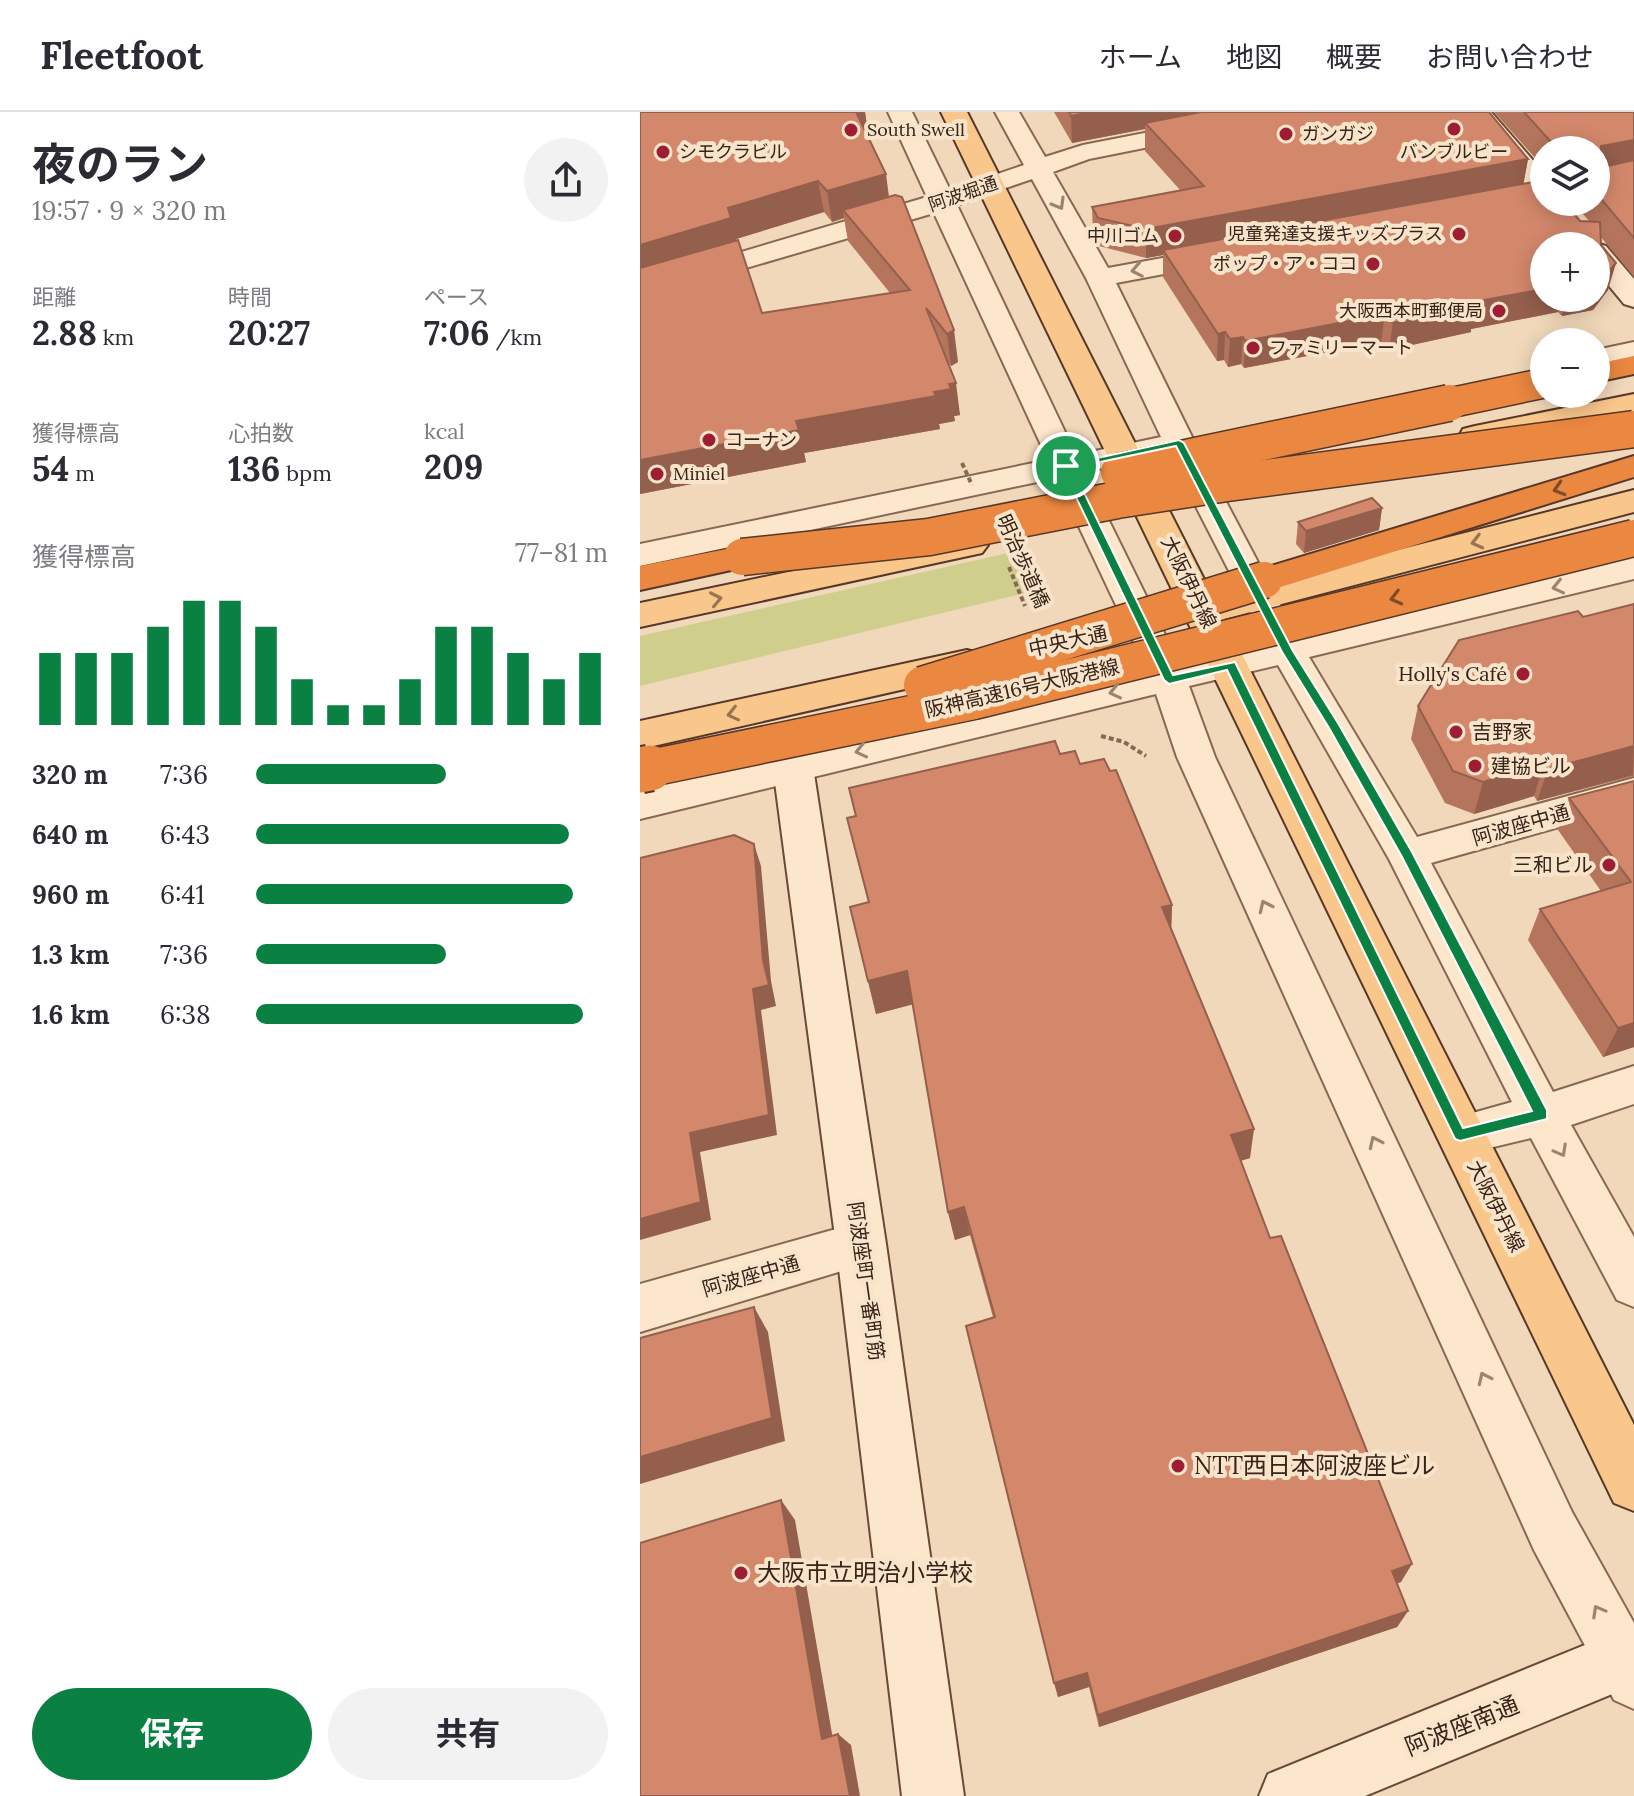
<!DOCTYPE html>
<html lang="ja">
<head>
<meta charset="utf-8">
<style>
	body { margin:0; font-family:Lora,"Noto Sans JP",serif; background:#f2f2f3; color:#2b2b33; height:100vh; display:flex; flex-direction:column; font-size:30px; white-space:nowrap }
	* { box-sizing:border-box; margin:0 }
	p { font-size:26px; color:#7c7c81 }
	.icon { flex:none; width:44px; height:44px; fill:none; stroke:currentColor; stroke-width:2; stroke-linecap:round; stroke-linejoin:round }
	.map { position:relative; flex:1; overflow:hidden }
	.details { display:flex; flex-direction:column; background:#fff; width:640px }
	.details>* { flex:none }
	.tools { position:absolute; left:890px; top:24px; display:grid; gap:16px }
	.tools a { display:grid; place-items:center; width:80px; height:80px; border-radius:50%; background:#fff; box-shadow:0 4px 20px #0003; font-size:40px }
	.pin { position:absolute; display:grid; place-items:center; width:68px; height:68px; color:#fff; margin:-34px; border:4px solid #fff; border-radius:50%; box-shadow:0 2px 8px #0007 }
	.round { display:grid; place-items:center; flex:none; width:84px; height:84px; border-radius:42px; background:#f2f2f3 }
	.summary { display:flex; align-items:center; justify-content:space-between; height:136px; padding:0 32px }
	h1 { font-size:44px; font-weight:700; line-height:60px }
	.stats { display:grid; grid-template-columns:repeat(3,1fr); gap:12px; height:136px; padding:8px 32px }
	.stats div { display:grid; align-content:center }
	.stats b { font-size:34px; font-weight:700 }
	.stats small { font-size:22px; font-weight:400 }
	.stats p { font-size:22px }
	.chart { height:224px; padding:16px 32px }
	.chart p { display:flex; justify-content:space-between }
	.chart svg { width:100%; height:144px; margin-top:8px; stroke:#0b8043; stroke-width:6 }
	.cta { display:flex; gap:16px; margin-top:auto; padding:16px 32px }
	.cta a { flex:1; height:92px; border-radius:48px; background:#0b8043; color:#fff; font-size:32px; font-weight:700; line-height:92px; text-align:center }
	.cta a+a { background:#f2f2f3; color:#2b2b33 }
	ul { padding:0 32px; list-style:none; font-size:26px }
	li { display:grid; grid-template-columns:128px 96px 1fr; align-items:center; height:60px }
	li i { height:20px; border-radius:10px; background:#0b8043 }
	header { display:flex; align-items:center; gap:48px; box-sizing:border-box; height:112px; padding:0 40px; background:#fff; border-bottom:2px solid #e1e1e2 }
	header strong { font-size:38px }
	nav { display:flex; gap:44px; margin-inline-start:auto; font-size:28px }
	main { display:flex; flex:1; min-height:0 }
	.map>svg:first-child { display:block }
	.green { fill:#d0ce8d }
	.lines { fill:none; stroke-linecap:round; stroke-linejoin:round }
	.street-casing { stroke:#896853; stroke-width:4 }
	.secondary-casing { stroke:#6a4936; stroke-width:4 }
	.primary-casing { stroke:#563728; stroke-width:4 }
	.highway-casing { stroke:#563728; stroke-width:4 }
	.path { stroke:#896853; stroke-width:4; stroke-dasharray:5 3; stroke-linecap:butt }
	.street { fill:#fce7cd; fill-rule:evenodd }
	.secondary { fill:#fce7cd; fill-rule:evenodd }
	.primary { fill:#f9c78c; fill-rule:evenodd }
	.highway { fill:#ea8741; fill-rule:evenodd }
	.highway-bridge-far2-casing { stroke:#563728; stroke-width:32; stroke-linecap:butt }
	.highway-bridge-far1-casing { stroke:#563728; stroke-width:39; stroke-linecap:butt }
	.highway-bridge-casing { stroke:#563728; stroke-width:49; stroke-linecap:butt }
	.path-bridge { stroke:#896853; stroke-width:4; stroke-dasharray:5 3; stroke-linecap:butt }
	.highway-bridge-far2 { stroke:#ea8741; stroke-width:29 }
	.highway-bridge-far1 { stroke:#ea8741; stroke-width:36 }
	.highway-bridge { stroke:#ea8741; stroke-width:45 }
	.wall { fill:#b5755d; fill-rule:evenodd }
	.shaded-wall { fill:#945f4c }
	.building { fill:#d3886c; stroke:#945f4c; stroke-width:2 }
	.oneway { stroke:#9a8573 }
	.oneway2 { stroke:#7f4b29 }
	.oneway3 { stroke:#987552 }
	.route { fill:#0b8043; stroke:#fff; stroke-width:2; fill-rule:evenodd }
	.poi-dot { fill:#9d1e32; stroke:#f8e4ca; stroke-width:3 }
	.labels { text-anchor:middle; stroke-width:8; stroke-linejoin:round; paint-order:stroke }
	.far-poi-label { font-size:18px; fill:#372319; stroke:#f8e4ca; text-anchor:start }
	.far-street-label { font-size:18px; fill:#372319; stroke:#f8e4ca }
	.street-label { font-size:20px; fill:#372319; stroke:#f8e4ca }
	.poi-label { font-size:20px; fill:#372319; stroke:#f8e4ca; text-anchor:end }
	.near-poi-label { font-size:24px; fill:#372319; stroke:#f8e4ca; text-anchor:start }
	.near-street-label { font-size:24px; fill:#372319; stroke:#f8e4ca }
</style>
</head>
<body>
<header>
<strong>Fleetfoot</strong>
<nav><a>ホーム</a><a>地図</a><a>概要</a><a>お問い合わせ</a></nav>
</header>
<main>
<section class="details">
<div class="summary"><div><h1>夜のラン</h1><p>19:57 · 9 × 320 m</p></div><a class="round"><svg class="icon" aria-label="share" viewBox="0 0 24 24"><path d="M12 15V3M7 8l5-5 5 5M5 13v7h14v-7"/></svg></a></div>
<div class="stats">
<div><p>距離</p><b>2.88<small> km</small></b></div>
<div><p>時間</p><b>20:27</b></div>
<div><p>ペース</p><b>7:06<small> /km</small></b></div>
</div>
<div class="stats">
<div><p>獲得標高</p><b>54<small> m</small></b></div>
<div><p>心拍数</p><b>136<small> bpm</small></b></div>
<div><p>kcal</p><b>209</b></div>
</div>
<div class="chart"><p><span>獲得標高</span>77–81 m</p>
<svg viewBox="0 0 160 44" preserveAspectRatio="none"><path d="M5 44V22M15 44V22M25 44V22M35 44V14M45 44V6M55 44V6M65 44V14M75 44V30M85 44V38M95 44V38M105 44V30M115 44V14M125 44V14M135 44V22M145 44V30M155 44V22"/></svg>
</div>
<ul>
<li><b>320 m</b>7:36<i style="width:54%"></i></li>
<li><b>640 m</b>6:43<i style="width:89%"></i></li>
<li><b>960 m</b>6:41<i style="width:90%"></i></li>
<li><b>1.3 km</b>7:36<i style="width:54%"></i></li>
<li><b>1.6 km</b>6:38<i style="width:93%"></i></li>
</ul>
<div class="cta"><a>保存</a><a>共有</a></div>
</section>
<div class="map">
<svg width="994" height="1684" viewBox="0 0 994 1684">
	<rect width="100%" height="100%" fill="#f1d8ba"/>
	<path class="green" d="M368,441C384,452 389,462 385,481L0,574V524Z"/>
	<g class="lines">
		<defs>
			<g id="street">
				<path d="M248,0H272L310,78L384,53L355,0H379L405,45L443,33L612,0H661L658,5L649,7L449,47L413,60L468,156L577,136L587,138L591,144L587,150L577,152L476,171L555,331L657,524L994,445V467L669,545L777,725L994,666V694L791,751L913,980L994,954V992L931,1013L994,1125V1195L977,1188L891,1026L820,1043L804,1037L797,1023L804,1009L872,990L749,747L638,553L549,574L575,645L932,1400L994,1511V1597L974,1588L894,1438L537,645L516,582L0,707V677L507,559L416,366L0,454V432L408,348L294,101L0,187V170L287,85ZM392,67L446,166L521,325L436,343L317,93ZM529,342L626,531L539,551L445,360Z"/>
				<path d="M994,230V248L956,256V238Z"/>
				<path d="M221,1110L238,1116L245,1132L238,1148L0,1220V1172Z"/>
			</g>
			<g id="secondary">
				<path d="M824,0H851L904,61V86L894,84Z"/>
				<path d="M956,131L966,134L994,167V195L984,192L956,158V134H946Z"/>
				<path d="M153,640L167,645L173,655L246,1132L324,1684H262L196,1132L133,655L139,645Z"/>
				<path d="M994,1513V1573L725,1684H619L628,1662Z"/>
			</g>
			<g id="primary">
				<path d="M301,0H327L573,485L994,378V400L584,507L994,1313V1399L974,1391Z"/>
				<path d="M994,282V302L835,334L823,331L819,324L823,317L835,314Z"/>
				<path d="M330,422L342,425L348,433L342,441L0,515V491Z"/>
				<path d="M327,538L340,542L346,551L340,560L0,637V609Z"/>
			</g>
			<g id="highway">
				<path d="M994,244V262L956,270V252Z"/>
				<path d="M994,344V365L624,480L611,476L606,468L611,460Z"/>
				<path d="M102,434L114,437L120,445L114,453L0,478V454Z"/>
			</g>
		</defs>
		<use href="#street" class="street-casing"/>
		<use href="#secondary" class="secondary-casing"/>
		<use href="#primary" class="primary-casing"/>
		<use href="#highway" class="highway-casing"/>
		<path class="path" d="M461,624L484,630L506,644"/>
		<use href="#street" class="street"/>
		<use href="#secondary" class="secondary"/>
		<use href="#primary" class="primary"/>
		<use href="#highway" class="highway"/>
		<defs>
			<path id="highway-bridge-far2" d="M800,293L904,271"/>
			<g id="highway-bridge-far1">
				<path d="M479,360L809,291"/>
				<path d="M102,445L289,425L477,388L587,371L994,317"/>
				<path d="M282,573L624,468"/>
				<path d="M1,658L334,589L994,426"/>
			</g>
			<path id="highway-bridge" d="M0,658L10,656"/>
		</defs>
		<use href="#highway-bridge-far2" class="highway-bridge-far2-casing"/>
		<use href="#highway-bridge-far1" class="highway-bridge-far1-casing"/>
		<use href="#highway-bridge" class="highway-bridge-casing"/>
		<g class="path-bridge">
			<path d="M322,351L332,373"/>
			<path d="M369,455L385,494"/>
		</g>
		<use href="#highway-bridge-far2" class="highway-bridge-far2"/>
		<use href="#highway-bridge-far1" class="highway-bridge-far1"/>
		<use href="#highway-bridge" class="highway-bridge"/>
	</g>
	<g class="wall">
		<path d="M0,0H225L228,21H226L249,85L255,83L318,250L311,254L308,250L320,303L314,304L315,309L299,312L300,317L164,341L166,350L0,382ZM184,100L192,110L204,106L208,129L250,181L122,201L96,127Z"/>
		<path d="M414,0H849L888,47L883,71L940,109H949L933,90H956V38H904V56L854,0H994V165L960,124L961,133L968,178L953,198L922,204L918,200L831,217V220L749,238L741,230L604,256L601,252L588,255L584,248L577,249L523,165V143L506,146L459,134L453,123L452,95L541,79L505,39V17L432,31ZM904,134L956,186H904Z"/>
		<path d="M742,396L739,418L664,441L656,432L658,410Z"/>
		<path d="M994,492V664L897,689L894,684L834,702L805,691L771,627L778,594L943,505Z"/>
		<path d="M420,642L440,652L532,793L531,817L610,1046L600,1049L761,1470L757,1471L768,1499L757,1515L459,1615L449,1575L418,1585L353,1205L330,1123L315,1128L308,1100L273,892L236,902L228,869V790L207,706Z"/>
		<path d="M994,669V935L963,945L888,828L900,797L961,779L918,718L929,686Z"/>
	</g>
	<g class="shaded-wall">
		<path d="M214,0H225L228,21L218,24Z"/>
		<path d="M450,0H596L505,11V17L432,31L431,4Z"/>
		<path d="M994,28V52L956,62L961,34Z"/>
		<path d="M888,47L883,75L523,138V143L506,146V117Z"/>
		<path d="M246,62L250,93L203,98L204,106L192,110L187,79Z"/>
		<path d="M178,69L184,100L96,127L98,138L0,167V133L88,96Z"/>
		<path d="M976,151L968,178L953,198L922,204L926,186H956V171Z"/>
		<path d="M904,177V186H922L918,200L831,217V220L749,238L753,211L834,190Z"/>
		<path d="M745,202L741,230L604,256L605,229Z"/>
		<path d="M314,218L318,250L311,254L307,222Z"/>
		<path d="M585,220L584,248L577,249L578,222Z"/>
		<path d="M603,225L601,252L588,255L590,227Z"/>
		<path d="M316,271L320,303L314,304L315,309L299,312L300,317L164,341L166,350L0,382V348L156,309L294,280L309,272Z"/>
		<path d="M742,396L739,418L664,441L666,419Z"/>
		<path d="M994,634L993,663L897,689L908,657Z"/>
		<path d="M904,652L894,684L834,702L843,670Z"/>
		<path d="M114,732L121,754L131,869L136,894L121,898L137,1023L60,1040L71,1108L0,1128V1107L50,1021L113,877L123,848Z"/>
		<path d="M532,793L531,826L522,795Z"/>
		<path d="M267,859L274,892L236,902L228,869Z"/>
		<path d="M994,911V935L963,945L978,916Z"/>
		<path d="M614,1017L610,1046L587,1053L591,1023Z"/>
		<path d="M324,1095L330,1123L315,1128L308,1100Z"/>
		<path d="M114,1195L128,1220L145,1329L0,1372V1345Z"/>
		<path d="M141,1388L155,1408L195,1639L182,1627Z"/>
		<path d="M772,1452L761,1470L742,1476L752,1459Z"/>
		<path d="M768,1499L757,1515L459,1615L458,1603Z"/>
		<path d="M447,1561L449,1575L418,1585L414,1571Z"/>
		<path d="M198,1622L211,1633L220,1684H210Z"/>
	</g>
	<g class="building">
		<path d="M0,0H216L246,62L187,79L178,69L88,96L91,106L0,133Z"/>
		<path d="M429,0H450L431,4Z"/>
		<path d="M561,0H849L888,47L506,117L458,106L452,95L564,74L505,11Z"/>
		<path d="M884,0H994V28L961,34L960,52L964,55L994,48V126L956,81V38H913L912,31Z"/>
		<path d="M904,68V90H924L940,109L960,110L961,133L976,151L960,170L956,171V134H904V177L834,190L836,192L753,211L745,202L605,229L603,225L590,227L585,220L578,222L523,138Z"/>
		<path d="M255,83L262,85L314,218L307,222L286,196L316,271L309,272L311,277L294,280L296,284L156,309L159,318L0,348V156L98,128L122,201L270,178L203,98Z"/>
		<path d="M732,386L742,396L666,419L658,410Z"/>
		<path d="M994,492V634L908,657L904,652L843,670L813,659L778,594L819,528L938,499L943,505Z"/>
		<path d="M415,629L420,642L435,639L440,652L464,647L470,659L476,658L532,793L522,795L614,1017L591,1023L630,1126L641,1124L772,1452L752,1459L768,1499L458,1603L447,1561L414,1571L326,1214L355,1205L324,1095L308,1100L267,859L228,869L210,795L229,790L207,706L216,704L209,676Z"/>
		<path d="M994,669V911L978,916L900,797L991,770L929,686Z"/>
		<path d="M94,723L114,732L123,848L129,873L113,877L129,1003L50,1021L61,1090L0,1107V746Z"/>
		<path d="M114,1195L132,1306L0,1345V1226Z"/>
		<path d="M141,1388L182,1627L198,1622L210,1684H0V1431Z"/>
	</g>
	<defs><path id="oneway-chevron" d="M-2-3.5L2.5 0L-2 3.5" fill="none" stroke-width="1.6" stroke-linecap="round" stroke-linejoin="round" transform="scale(2)"/></defs>
	<g class="oneway">
		<use href="#oneway-chevron" transform="translate(419 92) rotate(60)"/>
		<use href="#oneway-chevron" transform="translate(497 158) rotate(169)"/>
		<use href="#oneway-chevron" transform="translate(918 475) rotate(167)"/>
		<use href="#oneway-chevron" transform="translate(475 580) rotate(167)"/>
		<use href="#oneway-chevron" transform="translate(221 639) rotate(167)"/>
		<use href="#oneway-chevron" transform="translate(625 794) rotate(-115)"/>
		<use href="#oneway-chevron" transform="translate(735 1030) rotate(-115)"/>
		<use href="#oneway-chevron" transform="translate(921 1039) rotate(61)"/>
		<use href="#oneway-chevron" transform="translate(844 1266) rotate(-115)"/>
		<use href="#oneway-chevron" transform="translate(958 1499) rotate(-119)"/>
	</g>
	<g class="oneway2">
		<use href="#oneway-chevron" transform="translate(919 377) rotate(163)"/>
		<use href="#oneway-chevron" transform="translate(756 486) rotate(166)"/>
	</g>
	<g class="oneway3">
		<use href="#oneway-chevron" transform="translate(837 430) rotate(166)"/>
		<use href="#oneway-chevron" transform="translate(76 487) rotate(-12)"/>
		<use href="#oneway-chevron" transform="translate(93 602) rotate(167)"/>
	</g>
	<path class="route" d="M539,328L544,331L653,539L698,611L772,740L907,998V1007L820,1029L815,1027L587,558L529,572L524,568L421,354ZM536,334L642,540L689,616L762,745L892,999L823,1016L595,550L533,563L432,356Z"/>
	<g class="poi-dot">
		<circle cx="814" cy="17" r="8"/>
		<circle cx="211" cy="18" r="8"/>
		<circle cx="646" cy="22" r="8"/>
		<circle cx="23" cy="40" r="8"/>
		<circle cx="819" cy="122" r="8"/>
		<circle cx="535" cy="124" r="8"/>
		<circle cx="733" cy="152" r="8"/>
		<circle cx="859" cy="199" r="8"/>
		<circle cx="613" cy="236" r="8"/>
		<circle cx="69" cy="328" r="8"/>
		<circle cx="17" cy="362" r="8"/>
		<circle cx="883" cy="562" r="8"/>
		<circle cx="816" cy="620" r="8"/>
		<circle cx="835" cy="654" r="8"/>
		<circle cx="969" cy="753" r="8"/>
		<circle cx="538" cy="1354" r="8"/>
		<circle cx="101" cy="1461" r="8"/>
	</g>
	<g class="labels">
		<g class="far-poi-label">
			<text x="227" y="24">South Swell</text>
			<text x="662" y="28">ガンガジ</text>
			<text x="39" y="46">シモクラビル</text>
			<text x="814" y="46" text-anchor="middle">バンブルビー</text>
			<text x="803" y="128" text-anchor="end">児童発達支援キッズプラス</text>
			<text x="519" y="130" text-anchor="end">中川ゴム</text>
			<text x="717" y="158" text-anchor="end">ポップ・ア・ココ</text>
			<text x="843" y="205" text-anchor="end">大阪西本町郵便局</text>
			<text x="629" y="242">ファミリーマート</text>
			<text x="85" y="334">コーナン</text>
			<text x="33" y="368">Miniel</text>
		</g>
		<g class="far-street-label">
			<text transform="translate(323 82) rotate(-19)" y="6">阿波堀通</text>
		</g>
		<g class="street-label">
			<text transform="translate(383 449) rotate(66)" y="7">明治歩道橋</text>
			<text transform="translate(549 470) rotate(64)" y="7">大阪伊丹線</text>
			<text transform="translate(428 529) rotate(-12)" y="7">中央大通</text>
			<text transform="translate(382 576) rotate(-13)" y="7">阪神高速16号大阪港線</text>
			<text transform="translate(881 713) rotate(-16)" y="7">阿波座中通</text>
			<text transform="translate(856 1094) rotate(63)" y="7">大阪伊丹線</text>
			<text transform="translate(111 1164) rotate(-16)" y="7">阿波座中通</text>
			<text transform="translate(226 1169) rotate(82)" y="7">阿波座町一番町筋</text>
		</g>
		<g class="poi-label">
			<text x="867" y="569">Holly's Café</text>
			<text x="832" y="627" text-anchor="start">吉野家</text>
			<text x="851" y="661" text-anchor="start">建協ビル</text>
			<text x="953" y="760">三和ビル</text>
		</g>
		<g class="near-poi-label">
			<text x="554" y="1362">NTT西日本阿波座ビル</text>
			<text x="117" y="1469">大阪市立明治小学校</text>
		</g>
		<g class="near-street-label">
			<text transform="translate(822 1614) rotate(-22)" y="8">阿波座南通</text>
		</g>
	</g>
</svg>
<div class="tools">
<a><svg class="icon" aria-label="layers" viewBox="0 0 24 24"><path d="M12 4l9 5-9 5-9-5zM3 14l9 5 9-5"/></svg></a>
<a>+</a>
<a>−</a>
</div>
<div class="pin" style="left:426px;top:354px;background:#1e9e55"><svg class="icon" aria-label="arrive" viewBox="0 0 24 24"><path d="M6 21V4h12l-3 4 3 4H6"/></svg></div>
</div>
</main>
</body>
</html>
